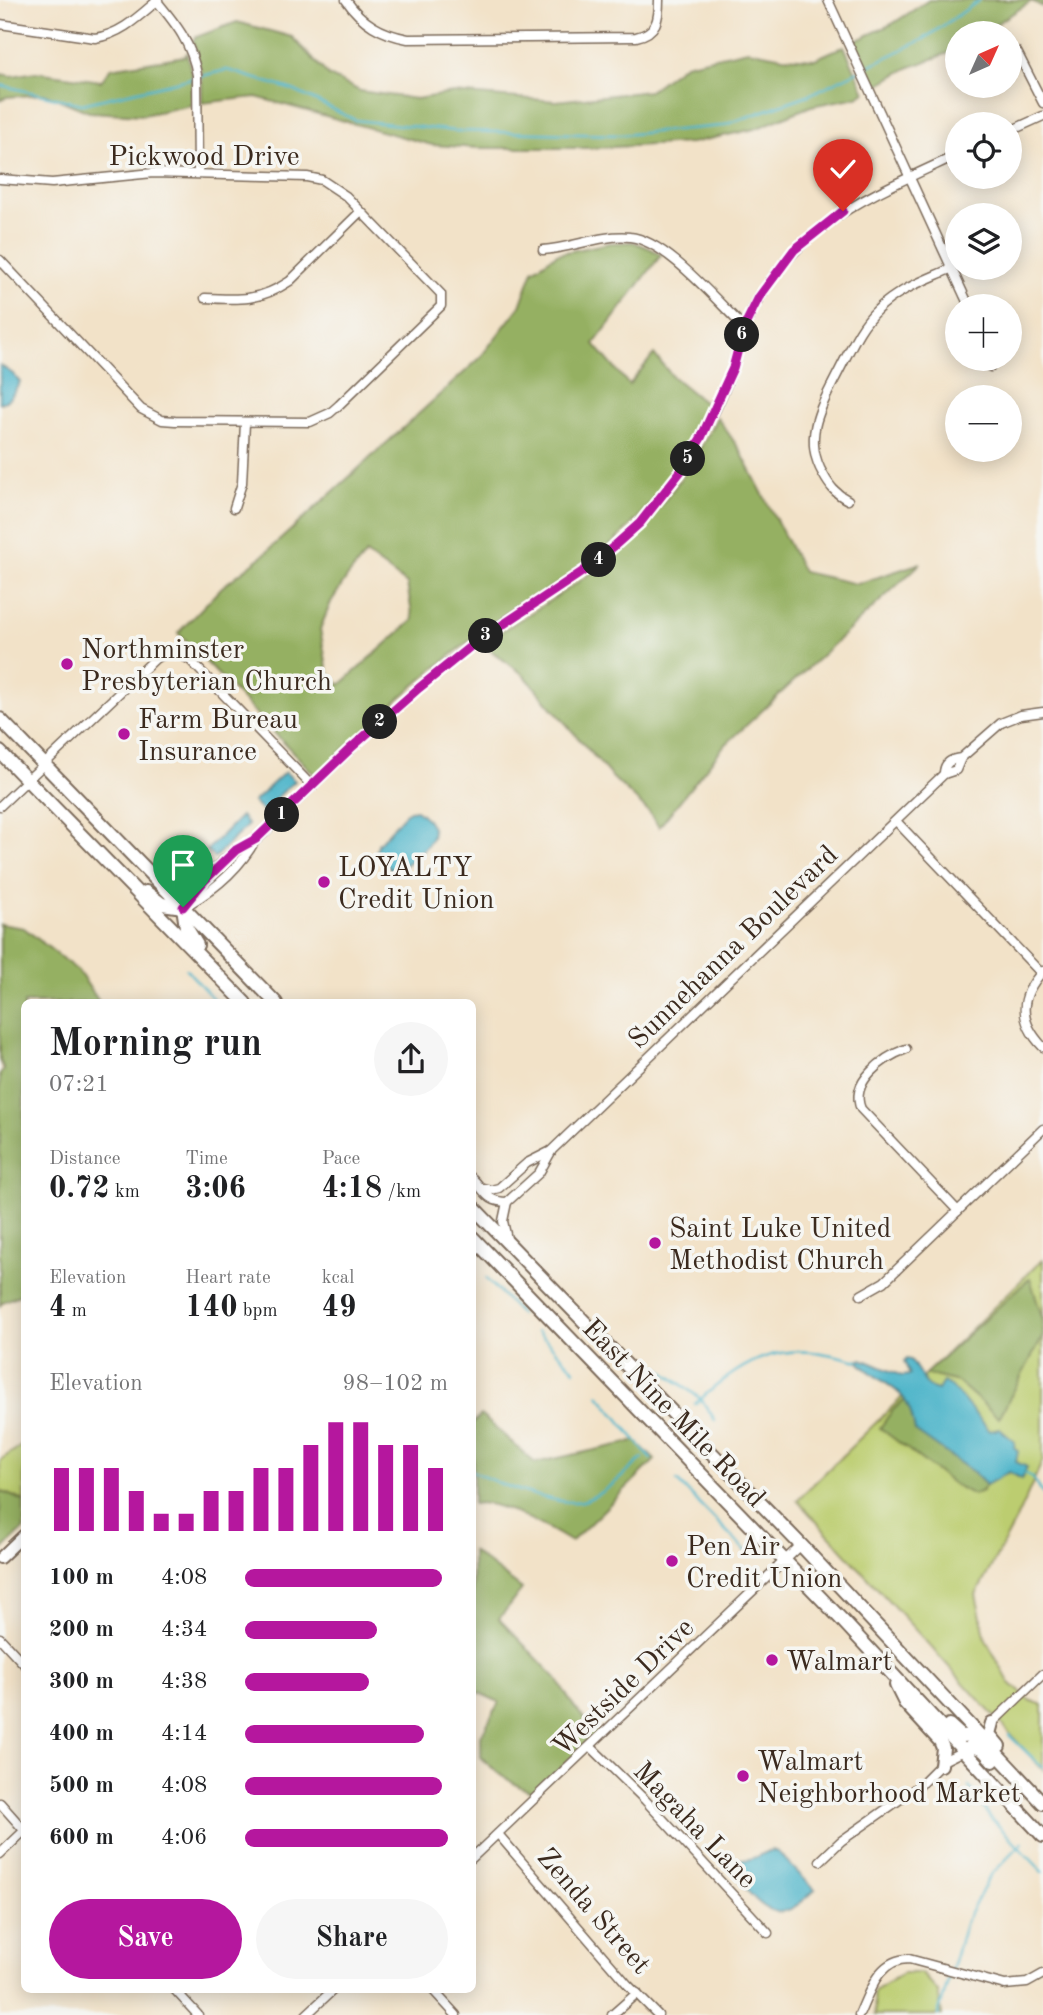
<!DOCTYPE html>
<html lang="en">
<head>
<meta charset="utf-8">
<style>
	body { margin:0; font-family:"Old Standard TT",serif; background:#f6f6f6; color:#202124; height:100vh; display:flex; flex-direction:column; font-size:26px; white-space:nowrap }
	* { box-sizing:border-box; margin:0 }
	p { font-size:23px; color:#757577 }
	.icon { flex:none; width:38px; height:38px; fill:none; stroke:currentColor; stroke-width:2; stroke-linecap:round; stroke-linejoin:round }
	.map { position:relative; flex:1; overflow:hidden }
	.details { position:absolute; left:21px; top:999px; width:455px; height:994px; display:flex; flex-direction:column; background:#fff; border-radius:10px; box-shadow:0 4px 18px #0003 }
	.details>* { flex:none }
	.needle { width:46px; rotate:45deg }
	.buttons { position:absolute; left:945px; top:21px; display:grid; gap:14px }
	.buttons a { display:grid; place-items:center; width:77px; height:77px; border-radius:50%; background:#fff; box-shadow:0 4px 18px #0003; font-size:35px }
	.pin { position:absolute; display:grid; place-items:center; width:60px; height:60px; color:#fff; margin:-72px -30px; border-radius:50% 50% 50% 0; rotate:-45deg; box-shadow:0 0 7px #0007 }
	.pin .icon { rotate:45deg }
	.km { position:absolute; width:35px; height:35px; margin:-18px; border-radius:50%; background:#222; color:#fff; font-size:19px; line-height:35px; text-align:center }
	.round { display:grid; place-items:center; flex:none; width:74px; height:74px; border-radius:37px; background:#f6f6f6 }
	.headline { display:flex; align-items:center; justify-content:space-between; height:119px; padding:0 28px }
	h1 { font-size:38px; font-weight:700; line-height:52px }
	.figures { display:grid; grid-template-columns:repeat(3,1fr); gap:10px; height:119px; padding:7px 28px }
	.figures div { display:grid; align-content:center }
	.figures b { font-size:30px; font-weight:700 }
	.figures small { font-size:19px; font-weight:400 }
	.figures p { font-size:19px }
	.chart { height:196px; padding:14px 28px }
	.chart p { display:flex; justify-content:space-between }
	.chart svg { width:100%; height:126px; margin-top:7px; stroke:#b5179e; stroke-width:6 }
	.cta { display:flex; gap:14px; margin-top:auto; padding:14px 28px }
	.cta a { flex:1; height:80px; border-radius:42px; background:#b5179e; color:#fff; font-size:28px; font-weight:700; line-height:80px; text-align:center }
	.cta a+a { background:#f6f6f6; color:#202124 }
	ul { padding:0 28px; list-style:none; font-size:23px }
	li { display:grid; grid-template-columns:112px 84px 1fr; align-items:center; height:52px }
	li i { height:18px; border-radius:9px; background:#b5179e }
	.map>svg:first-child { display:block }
	.green { fill:#bccd70; stroke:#7c7c47; stroke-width:2 }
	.forest { fill:#95b062; stroke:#686d40; stroke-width:2; fill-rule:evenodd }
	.water { fill:#4bb4c9; stroke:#436f74; stroke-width:2 }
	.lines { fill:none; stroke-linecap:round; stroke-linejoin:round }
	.stream { stroke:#4bb4c9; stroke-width:2.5 }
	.street-casing { stroke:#7b6a5a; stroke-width:11 }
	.secondary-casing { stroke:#7b6a5a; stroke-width:14 }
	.primary-casing { stroke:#7b6a5a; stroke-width:16 }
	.street { stroke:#fff; stroke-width:8 }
	.secondary { stroke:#fff; stroke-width:10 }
	.primary { stroke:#fff; stroke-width:12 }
	.route-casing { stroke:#fff; stroke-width:14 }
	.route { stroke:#b5179e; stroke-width:9 }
	.poi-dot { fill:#b5179e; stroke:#f6f6f2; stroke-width:2.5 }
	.labels { text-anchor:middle; stroke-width:7; stroke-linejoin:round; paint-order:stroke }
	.street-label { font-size:28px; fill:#3b2a1e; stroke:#f6f6f2 }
	.poi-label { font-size:28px; fill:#3b2a1e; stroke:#f6f6f2; text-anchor:start }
</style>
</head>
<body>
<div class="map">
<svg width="1043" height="2015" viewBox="0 0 1043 2015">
	<rect width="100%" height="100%" fill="#f6f6f2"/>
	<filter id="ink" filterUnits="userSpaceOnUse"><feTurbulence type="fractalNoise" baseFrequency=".0143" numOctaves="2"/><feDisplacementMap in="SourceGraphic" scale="14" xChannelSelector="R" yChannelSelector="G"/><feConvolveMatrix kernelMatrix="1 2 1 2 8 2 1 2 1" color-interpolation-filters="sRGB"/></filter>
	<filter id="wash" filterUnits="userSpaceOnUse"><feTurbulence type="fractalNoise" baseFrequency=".00686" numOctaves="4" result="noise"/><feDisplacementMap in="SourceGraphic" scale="28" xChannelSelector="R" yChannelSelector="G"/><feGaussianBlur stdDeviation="1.57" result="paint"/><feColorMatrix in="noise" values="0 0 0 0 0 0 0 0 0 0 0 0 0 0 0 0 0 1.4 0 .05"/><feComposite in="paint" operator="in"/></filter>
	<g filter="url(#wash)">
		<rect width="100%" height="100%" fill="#f2e2c8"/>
		<g class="green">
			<path d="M1043,1259V1460L1014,1524L976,1595L986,1640L1009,1682L1029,1700L1043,1705V1770L797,1500Z"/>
			<path d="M24,1444V1501L0,1491V1460Z"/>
			<path d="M903,1973H921L938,1992L942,2015H875L874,1995L875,1991Z"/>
		</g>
		<g class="forest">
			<path d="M929,0H1043V7L1032,1L982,33H957V50L908,68L874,87L853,42L892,24Z"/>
			<path d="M237,22L292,37L329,76L360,91L416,99L453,93L556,101L649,91L685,64L748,50L783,57L815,59L844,46L865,92L857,97L811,106L755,129L691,143L594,148H479L432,145L256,97L202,103V75L193,41L196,37Z"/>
			<path d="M187,53L192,76V105L143,115L89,112L46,94L6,97L0,100V74L12,76L36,72L101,81L111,68L185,56Z"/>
			<path d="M633,242L649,248L661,255L594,344L629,385L654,354L672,376L711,408C682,466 643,522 591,561C551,590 506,613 467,643C413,684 364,730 316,776L178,633L222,587L260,558L479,359L520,306L533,270L557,254L609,243ZM366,554L407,584L413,620L340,685L328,672L320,629L331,602L348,576Z"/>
			<path d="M717,417L740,450L803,572L857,584L921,563L723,747L659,827L649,812L611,776L524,675L482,644C520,618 562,596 598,567C649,527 688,475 717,417Z"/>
			<path d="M0,924L24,928L78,971L100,1003H24V1293L3,1302L0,1306V1074L4,1070L0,1060Z"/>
			<path d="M1030,1278L1043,1321V1336L999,1418L958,1382L925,1374Z"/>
			<path d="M905,1399L912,1414L916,1431L973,1472L986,1485L982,1491L973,1495L953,1484L880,1428L892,1411Z"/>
			<path d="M481,1415L535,1463L636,1441L655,1460L571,1542C550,1529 496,1498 473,1504V1423Z"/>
			<path d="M0,1491L24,1501V1529L0,1552Z"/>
			<path d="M472,1551L522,1589L499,1619L557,1679L574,1707L599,1734L533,1793C512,1784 497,1774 481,1757V1736L499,1702L473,1690Z"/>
		</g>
		<g class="water">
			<path d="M0,365L13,374L20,382C15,391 10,401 0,403Z"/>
			<path d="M285,772L295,781L262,811L253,802Z"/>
			<path d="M416,810C452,835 422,850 400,869H390L376,853L378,844L405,814L410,811Z"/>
			<path d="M241,816L248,825L214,858L207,850Z"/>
			<path d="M862,1359L902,1376L910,1375L904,1361L907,1359L911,1360L928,1387L938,1390L943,1382L952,1387L990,1431L1000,1429L1015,1442L1014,1447L1018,1451L1016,1462L1027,1467L1022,1479L1009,1472L986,1485L973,1472L915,1431C907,1381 887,1392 858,1361Z"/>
			<path d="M772,1850L778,1852L815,1890C782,1922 769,1918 741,1883C737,1878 736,1873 734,1868C732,1864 726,1860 722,1857L724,1855C752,1864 748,1859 772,1850Z"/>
		</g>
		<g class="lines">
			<g class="stream">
				<path d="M0,85L82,104L227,70L293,90L355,120L455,131L621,135L722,126L811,94L924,39L980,0"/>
				<path d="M186,969L217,1003"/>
				<path d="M486,1278L520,1314"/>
				<path d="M537,1331L575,1370"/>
				<path d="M652,1363L701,1399L715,1420"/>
				<path d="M599,1395L651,1459"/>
				<path d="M695,1404C752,1353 783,1340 858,1361"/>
				<path d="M472,1471C495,1483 563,1509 586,1500C608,1491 626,1473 643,1458"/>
				<path d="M1025,1473L1032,1477L1043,1494"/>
				<path d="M677,1481L747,1552"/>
				<path d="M1009,1735L1043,1768"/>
				<path d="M969,1787L990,1817L1043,1872"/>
				<path d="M938,2015L966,1921L990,1876L1022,1843"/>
			</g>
		</g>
	</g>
	<g filter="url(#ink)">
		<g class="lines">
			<defs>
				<g id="street">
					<path d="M156,0C176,24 192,44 197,75L198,173"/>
					<path d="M346,0C362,23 381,34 408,39L636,37C657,33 659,19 659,0"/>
					<path d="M828,0L969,306"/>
					<path d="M0,24L95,38C121,34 138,17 158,0"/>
					<path d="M1017,52L1043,103"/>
					<path d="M1010,131L1043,116"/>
					<path d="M0,179L52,183L153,173L307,177L322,180L346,196L441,294V306L339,405L330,413L310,422L175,421L162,420L141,409L0,260"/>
					<path d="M543,250C572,248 602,234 630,237C666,240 717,302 744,327"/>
					<path d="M205,298C240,300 260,301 290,281L360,212"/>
					<path d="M989,359L990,367"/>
					<path d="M848,500C836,494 830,487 823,474C801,436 823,403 840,369C851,348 860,326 877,310C898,289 926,280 952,268"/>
					<path d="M234,508L242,483L245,423"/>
					<path d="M961,758C951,759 944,763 944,774L956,770L961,758L1001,723L1021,715L1043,712"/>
					<path d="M0,806L156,658C169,652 178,653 190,660L312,786"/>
					<path d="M896,821L1041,973"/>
					<path d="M189,904C217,888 240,868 256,839"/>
					<path d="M183,907C199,887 215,865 236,850C242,846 250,844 256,840C261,836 267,830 272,825C336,763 399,700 470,646C532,600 600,569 651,509C686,469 713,421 732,371C737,355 739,337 746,323C792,225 865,198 957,155"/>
					<path d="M1043,971C1019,997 1018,1021 1043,1047"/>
					<path d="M906,1049C884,1057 849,1082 861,1109L958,1211"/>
					<path d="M472,1178C486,1192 487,1202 507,1202L539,1173L552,1150L944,774"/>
					<path d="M483,1188L491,1190L499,1188L527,1163L551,1151"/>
					<path d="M507,1239L503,1221L507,1202"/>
					<path d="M861,1295L884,1282L1043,1129"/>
					<path d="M0,1638L24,1664"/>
					<path d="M990,1725L1043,1674"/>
					<path d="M591,1747L645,1800L768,1933"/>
					<path d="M0,1803L24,1830"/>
					<path d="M498,1834L628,1985L658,2015"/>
					<path d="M0,1854L24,1831"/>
					<path d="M472,1858L801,1545"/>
					<path d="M820,1861L841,1841L919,1786L945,1760L963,1751L980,1734"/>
					<path d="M175,1990L198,2015"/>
					<path d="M433,1990L456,2015"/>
					<path d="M306,2015L333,1990"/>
					<path d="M612,2015L637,1993"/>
					<path d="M859,2015C870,1991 878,1959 909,1959L1005,1985L1027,1983L1043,1974"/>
				</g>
				<path id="secondary" d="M0,1558L24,1535"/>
				<g id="primary">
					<path d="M0,719L276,1003"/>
					<path d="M0,752L245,1003"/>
					<path d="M146,892L162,904L183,907"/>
					<path d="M183,907L186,927L197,945"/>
					<path d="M472,1206L801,1545L1043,1803"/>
					<path d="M472,1237L842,1620L1043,1836"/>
					<path d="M896,1685L905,1703L940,1741L943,1748L941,1765"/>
					<path d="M992,1723L989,1734L999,1746"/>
					<path d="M949,1725L961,1736L979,1735"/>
					<path d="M963,1751L976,1747L984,1751L993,1761"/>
				</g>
			</defs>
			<use href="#street" class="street-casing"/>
			<use href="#secondary" class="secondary-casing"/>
			<use href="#primary" class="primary-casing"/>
			<use href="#street" class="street"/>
			<use href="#secondary" class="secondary"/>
			<use href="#primary" class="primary"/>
		</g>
	</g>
	<g class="lines" filter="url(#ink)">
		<defs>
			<path id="route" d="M183,907L205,880L236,850L256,839L351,748L419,688L471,646L594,564L640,523L681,471L701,438L733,368L744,327L759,297L794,250L843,211"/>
		</defs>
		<use href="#route" class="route-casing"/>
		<use href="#route" class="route"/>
	</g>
	<g class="poi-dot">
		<circle cx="67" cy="664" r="7"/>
		<circle cx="124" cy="734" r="7"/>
		<circle cx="324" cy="882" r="7"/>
		<circle cx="655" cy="1243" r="7"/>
		<circle cx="672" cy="1561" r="7"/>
		<circle cx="772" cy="1660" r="7"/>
		<circle cx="743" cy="1776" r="7"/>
	</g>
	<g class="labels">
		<g class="street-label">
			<text x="204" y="165">Pickwood Drive</text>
			<text transform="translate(732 946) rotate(-44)" y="10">Sunnehanna Boulevard</text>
			<text transform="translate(675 1412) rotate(46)" y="10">East Nine Mile Road</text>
			<text transform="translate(622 1686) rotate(-44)" y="10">Westside Drive</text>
			<text transform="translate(696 1824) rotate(46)" y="10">Magaha Lane</text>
			<text transform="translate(595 1910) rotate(49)" y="10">Zenda Street</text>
		</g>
		<g class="poi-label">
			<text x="81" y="658">Northminster<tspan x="81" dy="32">Presbyterian Church</tspan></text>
			<text x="138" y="728">Farm Bureau<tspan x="138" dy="32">Insurance</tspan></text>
			<text x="338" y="876">LOYALTY<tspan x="338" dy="32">Credit Union</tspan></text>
			<text x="669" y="1237">Saint Luke United<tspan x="669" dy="32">Methodist Church</tspan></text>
			<text x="686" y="1555">Pen Air<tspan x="686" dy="32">Credit Union</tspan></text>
			<text x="786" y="1670">Walmart</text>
			<text x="757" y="1770">Walmart<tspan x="757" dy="32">Neighborhood Market</tspan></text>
		</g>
	</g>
</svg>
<div class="buttons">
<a><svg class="needle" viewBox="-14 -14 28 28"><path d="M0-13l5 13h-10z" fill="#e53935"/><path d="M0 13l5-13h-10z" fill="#757577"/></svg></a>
<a><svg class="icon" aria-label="locate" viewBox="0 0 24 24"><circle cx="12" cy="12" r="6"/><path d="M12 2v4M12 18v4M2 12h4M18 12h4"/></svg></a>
<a><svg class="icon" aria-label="layers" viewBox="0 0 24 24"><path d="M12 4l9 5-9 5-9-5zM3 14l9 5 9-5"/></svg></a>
<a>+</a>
<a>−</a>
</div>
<div class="pin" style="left:183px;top:907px;background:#1e9e55"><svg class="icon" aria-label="arrive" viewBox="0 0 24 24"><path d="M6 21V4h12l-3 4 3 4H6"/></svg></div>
<div class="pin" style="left:843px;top:211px;background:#d93025"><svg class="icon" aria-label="check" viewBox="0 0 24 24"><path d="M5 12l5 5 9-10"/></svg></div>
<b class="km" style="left:282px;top:815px">1</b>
<b class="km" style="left:380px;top:722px">2</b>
<b class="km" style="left:486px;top:636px">3</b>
<b class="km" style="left:599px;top:560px">4</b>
<b class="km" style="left:688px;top:459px">5</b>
<b class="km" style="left:742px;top:335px">6</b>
<section class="details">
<div class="headline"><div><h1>Morning run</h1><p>07:21</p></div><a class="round"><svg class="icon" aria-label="share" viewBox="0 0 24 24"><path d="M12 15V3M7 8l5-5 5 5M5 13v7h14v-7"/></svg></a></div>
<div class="figures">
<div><p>Distance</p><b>0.72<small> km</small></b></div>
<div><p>Time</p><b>3:06</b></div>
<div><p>Pace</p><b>4:18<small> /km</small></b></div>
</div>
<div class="figures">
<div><p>Elevation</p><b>4<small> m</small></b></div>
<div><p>Heart rate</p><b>140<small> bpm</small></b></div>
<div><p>kcal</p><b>49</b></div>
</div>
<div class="chart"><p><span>Elevation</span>98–102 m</p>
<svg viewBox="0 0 160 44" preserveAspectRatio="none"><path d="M5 44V22M15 44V22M25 44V22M35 44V30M45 44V38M55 44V38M65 44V30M75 44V30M85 44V22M95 44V22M105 44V14M115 44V6M125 44V6M135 44V14M145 44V14M155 44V22"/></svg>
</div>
<ul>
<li><b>100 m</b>4:08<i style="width:97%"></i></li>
<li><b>200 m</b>4:34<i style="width:65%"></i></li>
<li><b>300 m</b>4:38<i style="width:61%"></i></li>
<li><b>400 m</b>4:14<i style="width:88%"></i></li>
<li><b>500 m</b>4:08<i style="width:97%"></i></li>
<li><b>600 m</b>4:06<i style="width:100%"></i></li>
</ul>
<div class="cta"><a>Save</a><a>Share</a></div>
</section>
</div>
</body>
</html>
